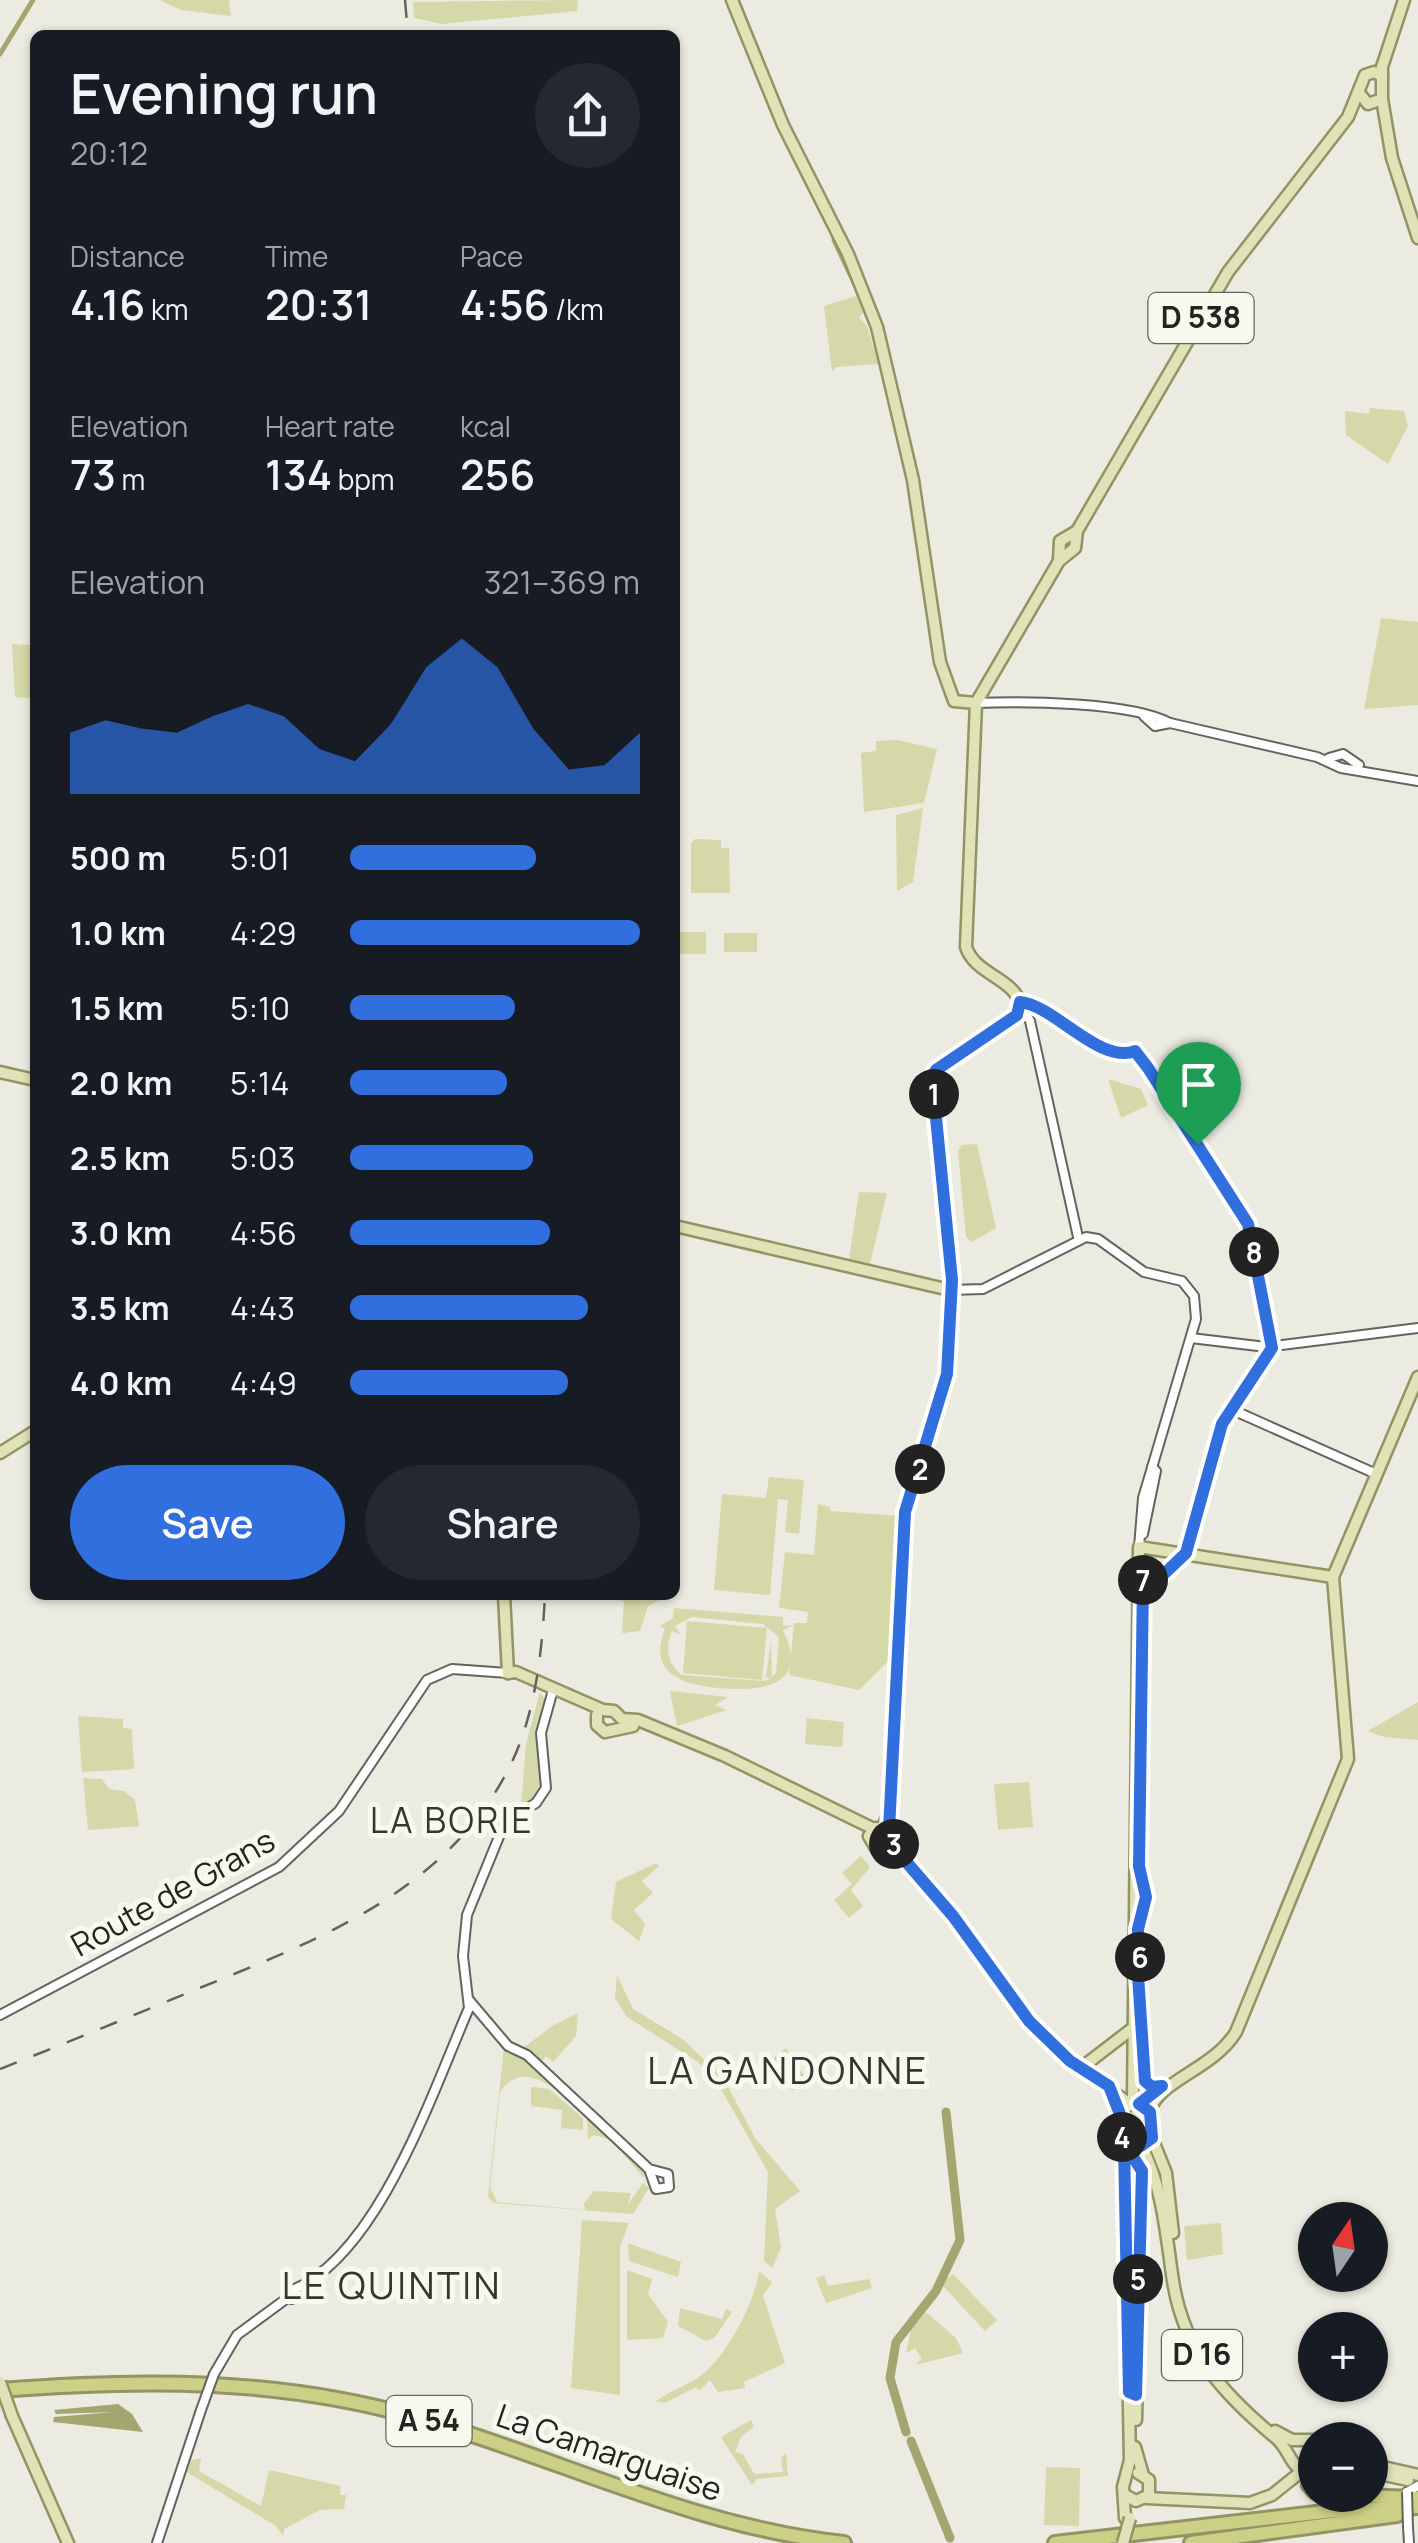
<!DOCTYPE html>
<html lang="en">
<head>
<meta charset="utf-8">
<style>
	body { margin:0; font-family:Manrope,sans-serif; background:#242831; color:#f1f3f6; height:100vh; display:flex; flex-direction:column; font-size:38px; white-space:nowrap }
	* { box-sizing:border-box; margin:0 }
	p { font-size:32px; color:#9ea1a6 }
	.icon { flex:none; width:55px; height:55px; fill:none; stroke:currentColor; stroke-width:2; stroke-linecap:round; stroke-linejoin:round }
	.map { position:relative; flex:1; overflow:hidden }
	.details { position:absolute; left:30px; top:30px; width:650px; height:1570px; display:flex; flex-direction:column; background:#171b24; border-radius:15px; box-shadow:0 2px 8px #0004 }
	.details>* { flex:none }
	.needle { width:65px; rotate:13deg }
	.fabs { position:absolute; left:1298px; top:2202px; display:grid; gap:20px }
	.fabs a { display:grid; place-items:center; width:90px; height:90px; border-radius:50%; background:#171b24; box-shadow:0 2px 8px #0004; font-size:50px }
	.pin { position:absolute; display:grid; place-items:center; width:85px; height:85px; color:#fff; margin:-102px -42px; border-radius:50% 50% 50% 0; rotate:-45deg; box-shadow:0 0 10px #0007 }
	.pin .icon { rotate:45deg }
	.km { position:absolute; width:50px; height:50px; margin:-25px; border-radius:50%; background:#222; color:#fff; font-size:28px; line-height:50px; text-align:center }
	.round { display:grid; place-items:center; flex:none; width:105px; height:105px; border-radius:52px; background:#242831 }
	.head { display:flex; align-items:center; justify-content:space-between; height:170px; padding:0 40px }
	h1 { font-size:55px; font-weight:600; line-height:75px }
	.stats { display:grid; grid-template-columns:repeat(3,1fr); gap:15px; height:170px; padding:10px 40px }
	.stats div { display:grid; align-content:center }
	.stats b { font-size:42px; font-weight:600 }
	.stats small { font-size:28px; font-weight:400 }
	.stats p { font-size:28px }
	.chart { height:280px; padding:20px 40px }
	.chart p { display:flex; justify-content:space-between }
	.chart svg { width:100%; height:180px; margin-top:10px; fill:#306fdd; opacity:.7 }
	.cta { display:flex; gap:20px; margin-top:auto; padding:20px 40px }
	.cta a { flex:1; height:115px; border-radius:60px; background:#306fdd; color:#fff; font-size:40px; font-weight:600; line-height:115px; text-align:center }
	.cta a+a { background:#242831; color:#f1f3f6 }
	ul { padding:0 40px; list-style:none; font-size:32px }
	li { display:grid; grid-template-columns:160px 120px 1fr; align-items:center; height:75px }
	li i { height:25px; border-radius:12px; background:#306fdd }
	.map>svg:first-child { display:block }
	.green { fill:#d5d8a8; fill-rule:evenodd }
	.water { fill:#a3a66e }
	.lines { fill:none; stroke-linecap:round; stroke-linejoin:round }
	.canal { stroke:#a3a66e; stroke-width:5 }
	.river { stroke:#a3a66e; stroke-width:9 }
	.minor-casing { stroke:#63645b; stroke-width:12 }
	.major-casing { stroke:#919463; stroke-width:15 }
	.highway-casing { stroke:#919463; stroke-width:18 }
	.minor { stroke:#fff; stroke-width:8 }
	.major { stroke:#e0e3b7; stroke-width:10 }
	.highway { stroke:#ccd087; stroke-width:12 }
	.rail { stroke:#63635d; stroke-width:2.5; stroke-dasharray:18 18; stroke-linecap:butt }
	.minor-bridge-casing { stroke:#63645b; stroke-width:12; stroke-linecap:butt }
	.major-bridge-casing { stroke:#919463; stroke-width:15; stroke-linecap:butt }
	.minor-bridge { stroke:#fff; stroke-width:8 }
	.major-bridge { stroke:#e0e3b7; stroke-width:10 }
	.route-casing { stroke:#fff; stroke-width:20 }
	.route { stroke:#306fdd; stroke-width:12 }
	.labels { text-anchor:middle; stroke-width:10; stroke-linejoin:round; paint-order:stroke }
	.shield { fill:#f8f9ee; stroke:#63645e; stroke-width:2.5 }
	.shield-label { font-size:30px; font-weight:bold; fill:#232420 }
	.street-label { font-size:32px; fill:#232420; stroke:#f8f9ee }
	.neighbourhood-label { font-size:35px; letter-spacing:2.5px; fill:#36362e; stroke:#f8f9ee }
	.quarter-label { font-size:38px; letter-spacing:2.5px; fill:#36362e; stroke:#f8f9ee }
</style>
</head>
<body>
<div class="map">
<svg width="1418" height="2543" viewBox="0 0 1418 2543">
	<rect width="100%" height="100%" fill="#ebebe1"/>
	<g class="green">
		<path d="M160,0H229L231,16L181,10Z"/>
		<path d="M578,0L577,11L442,24L414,18L413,2Z"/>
		<path d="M859,295L864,311L859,318L867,326L879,364L836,367L832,372L824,306Z"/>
		<path d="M1370,408L1404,411L1408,426L1388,464L1346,435L1345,411L1369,414Z"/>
		<path d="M1381,618L1418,622V705L1364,709Z"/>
		<path d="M12,644L35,645V699L15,697Z"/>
		<path d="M897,740L937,749L924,803L864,812L861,753L876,751V741Z"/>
		<path d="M923,808L913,882L897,891L896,815Z"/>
		<path d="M695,839L721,840V848H729L730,893H691V844Z"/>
		<rect x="675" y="932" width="31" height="22"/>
		<rect x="724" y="933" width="33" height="19"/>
		<path d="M1108,1079L1141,1089L1148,1105L1121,1118Z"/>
		<path d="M977,1144L996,1228L972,1242L966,1237L958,1151L962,1145Z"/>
		<path d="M859,1192L887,1193L870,1264L849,1259Z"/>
		<path d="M769,1477L804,1480L799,1534L785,1532L788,1500L778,1499L770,1595L714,1590L722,1494L766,1498Z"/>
		<path d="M818,1504L830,1507L831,1511L900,1516L890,1659L859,1690L789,1675L794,1623H807L808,1612L779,1608L785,1552L814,1555Z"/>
		<path d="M617,1595H668L648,1606L640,1631L622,1633L624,1602Z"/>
		<path d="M674,1608L783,1617V1626L793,1625L783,1630C811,1687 760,1692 719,1688C683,1685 647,1673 665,1629L660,1626L673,1618ZM692,1617L763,1624L779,1637L776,1673L772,1677L771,1641L766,1677L771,1678L765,1681L682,1675C667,1664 665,1648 672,1631L681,1635L675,1626Z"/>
		<path d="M687,1621L767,1628L762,1680L683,1673Z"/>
		<path d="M670,1691L728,1697L715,1705L727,1710L677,1726Z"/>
		<path d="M540,1692L545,1700L537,1731L543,1786L531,1803L521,1807L526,1744Z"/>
		<path d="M1418,1702V1740L1384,1737L1368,1731Z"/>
		<path d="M78,1716L123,1719V1728L132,1729L134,1769L82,1772Z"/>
		<path d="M807,1718L844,1722L842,1747L805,1744Z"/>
		<path d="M83,1778L102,1779L109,1789L124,1791L135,1800L139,1826L88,1830Z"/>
		<path d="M1029,1782L1033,1827L998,1830L994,1784Z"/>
		<path d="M861,1856L870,1867L851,1890L863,1906L849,1918L834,1900L852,1884L842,1873Z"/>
		<path d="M656,1863L659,1866L642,1881L653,1893L634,1910L645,1924L639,1941L611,1919L616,1882Z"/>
		<path d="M617,1975L633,2009L684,2040L724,2079L755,2138L800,2191L775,2209L781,2248L772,2268L764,2261L768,2172L722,2091L698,2062L627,2017L615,1998Z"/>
		<path d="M578,2013L576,2036L553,2062L546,2056L542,2062L522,2049L552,2026Z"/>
		<path d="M504,2048L529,2061L644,2168V2178L611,2140L594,2135L588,2139L587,2116C566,2097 523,2053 500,2093L490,2187L497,2202L585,2210L584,2203L594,2191L631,2193L628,2204L643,2183L649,2188L633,2214L493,2203L488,2196Z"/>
		<path d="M786,2048L806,2079L792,2091L767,2063Z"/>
		<path d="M531,2087L549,2089L583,2118V2130L561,2128L562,2110L531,2106Z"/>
		<path d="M582,2220L629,2223L620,2247V2395L571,2388Z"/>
		<path d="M1221,2223L1223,2254L1187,2260L1184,2226Z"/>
		<path d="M628,2243L681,2262L678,2277L629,2261Z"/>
		<path d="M627,2270L652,2279L648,2294L668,2322L663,2338L627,2340Z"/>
		<path d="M759,2271L772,2282L763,2296L785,2363L744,2382L745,2388L718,2392L710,2380L699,2391L696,2387L665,2403L656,2401C671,2390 690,2385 704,2373C728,2353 755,2302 759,2271Z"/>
		<path d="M953,2274L997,2320L985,2331L941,2284Z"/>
		<path d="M824,2275L828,2286L869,2279L872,2288L826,2303L816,2278Z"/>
		<path d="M680,2308L722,2319L726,2309L732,2312L715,2337L706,2341L678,2326Z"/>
		<path d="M926,2312L956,2338L963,2353L915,2365L922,2359L915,2348L906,2353L911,2330Z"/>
		<path d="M751,2420L754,2426L741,2437L735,2452L743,2454L754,2474L783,2472L781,2458L786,2453L788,2476L757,2479L752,2485L721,2437Z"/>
		<path d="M201,2458L199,2471L261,2506L269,2470L341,2486L340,2495H346L344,2509L320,2510L284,2529L283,2536L276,2526L185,2471L192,2460Z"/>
		<path d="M1046,2467L1080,2468L1079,2526L1044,2525Z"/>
	</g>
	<path class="water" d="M118,2404L132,2414L143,2432L53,2422L54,2417L113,2412L56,2414L54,2410Z"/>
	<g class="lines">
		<g class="canal">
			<path d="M0,54L33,0"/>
			<path d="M834,240L858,291"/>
		</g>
		<g class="river">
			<path d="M906,2432L890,2378L896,2342L936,2291L960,2240L946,2112"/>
			<path d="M911,2441L950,2538"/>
		</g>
		<defs>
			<g id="minor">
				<path d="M976,703C1023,701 1132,702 1170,723L1317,757L1341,768L1418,781"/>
				<path d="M1144,716L1155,726L1170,723"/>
				<path d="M1329,758L1343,754L1359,765"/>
				<path d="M1021,1001C1054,1005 1101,1065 1135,1051L1151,1071L1248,1225L1272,1346"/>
				<path d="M1021,1006L1030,1021L1078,1237"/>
				<path d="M950,1290L983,1289L1086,1237L1098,1239L1144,1272L1182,1281L1194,1296L1196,1319L1143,1498L1139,1547"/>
				<path d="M1191,1338L1266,1347L1418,1328"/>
				<path d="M1235,1411L1374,1473"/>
				<path d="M1143,1534L1156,1471L1152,1467"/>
				<path d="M1186,1553L1222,1424L1235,1411L1272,1346"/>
				<path d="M469,2000L508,2046L527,2055L649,2169L668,2174L669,2187L656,2189L649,2169"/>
				<path d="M469,2008L463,1956L467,1915L505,1822L536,1803L546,1788L541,1733L553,1690"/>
				<path d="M0,2015L279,1867L339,1811L427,1680L452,1669L508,1673"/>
				<path d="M292,2299L290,2291C378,2258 434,2088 469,2008"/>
				<path d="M214,2374L237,2335L290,2296"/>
				<path d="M1407,2492L1418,2486"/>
				<path d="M1408,2527L1409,2543"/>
				<path d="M157,2543L201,2410"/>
			</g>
			<g id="major">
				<path d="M732,0L783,125L848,254L877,327L913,480L940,662L954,701L976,703"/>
				<path d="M1404,0L1382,67V99L1392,158L1418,238"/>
				<path d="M1360,94L1368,104L1382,99"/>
				<path d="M1059,560L1060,541L1077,531"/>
				<path d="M976,703L1059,561L1075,548L1077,531L1228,272L1348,117L1365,75L1374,72L1382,76"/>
				<path d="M0,1072L35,1080"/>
				<path d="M675,1226L950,1290"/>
				<path d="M0,1453L35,1431"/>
				<path d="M1138,1571L1165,1573L1186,1553"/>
				<path d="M504,1595L508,1673"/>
				<path d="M508,1673L516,1672L603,1710L614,1711L622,1719L638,1720L725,1756L874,1829"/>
				<path d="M597,1715V1725L605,1732L633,1726"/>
				<path d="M883,1827L888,1815L905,1511L947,1374L952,1280L932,1077L936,1070L1017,1015L1021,1006C1015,978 975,975 966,947L976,703"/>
				<path d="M869,1836L876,1828L889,1830L902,1857L953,1916L1029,2021L1070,2061L1130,2104"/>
				<path d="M869,1836L877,1850L886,1849L892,1841"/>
				<path d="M1139,2015L1145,2081L1150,2087L1162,2086"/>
				<path d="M1081,2068L1133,2028"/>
				<path d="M1109,2086L1120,2114L1124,2145L1130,2460L1123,2487L1125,2518"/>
				<path d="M1133,2098L1139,1547L1333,1577"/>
				<path d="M1127,2106L1135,2103L1147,2108L1152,2138"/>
				<path d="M1141,2112L1145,2131"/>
				<path d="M1150,2112C1155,2082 1214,2069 1236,2032L1348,1759L1333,1577L1418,1377"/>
				<path d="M1133,2137V2117"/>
				<path d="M1152,2138L1166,2173L1173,2233"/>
				<path d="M1131,2144L1128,2153L1142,2171L1136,2420"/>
				<path d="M1141,2145C1163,2187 1166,2235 1173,2281C1184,2352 1223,2394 1276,2438C1289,2449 1290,2466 1305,2472L1315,2470"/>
				<path d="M1133,2166V2235"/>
				<path d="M12,2416L68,2543"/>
				<path d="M1275,2431L1292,2440H1315"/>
				<path d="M1135,2447L1143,2475"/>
				<path d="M1370,2464L1418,2475"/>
				<path d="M1370,2472L1408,2480"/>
				<path d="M1125,2495L1136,2501L1149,2495V2480L1138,2473"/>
				<path d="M1146,2498L1250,2503L1272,2495L1302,2471"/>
			</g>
			<g id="highway">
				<path d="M0,2390C141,2379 277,2378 415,2417C559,2458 693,2527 844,2543"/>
				<path d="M1313,2471L1309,2485L1315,2492"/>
				<path d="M1323,2495L1418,2498"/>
				<path d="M1055,2543L1333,2511L1418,2507"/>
				<path d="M1191,2543L1397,2515"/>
			</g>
		</defs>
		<use href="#minor" class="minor-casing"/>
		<use href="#major" class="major-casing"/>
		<use href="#highway" class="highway-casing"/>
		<use href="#minor" class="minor"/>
		<use href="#major" class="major"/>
		<use href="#highway" class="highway"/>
		<g class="rail">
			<path d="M405,0L408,35"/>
			<path d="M0,2069C66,2043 132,2016 197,1989C316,1941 443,1893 507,1772C535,1719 542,1654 545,1595"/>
		</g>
		<defs>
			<g id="minor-bridge">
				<path d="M201,2410L214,2374"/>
				<path d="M1407,2492L1408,2527"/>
			</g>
			<g id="major-bridge">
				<path d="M0,2382L12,2416"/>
				<path d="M1123,2543L1130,2518"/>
			</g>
		</defs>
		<use href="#minor-bridge" class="minor-bridge-casing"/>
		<use href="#major-bridge" class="major-bridge-casing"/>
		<use href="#minor-bridge" class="minor-bridge"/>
		<use href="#major-bridge" class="major-bridge"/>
	</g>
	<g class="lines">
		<defs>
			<path id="route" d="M1020,1002C1054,1005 1100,1065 1135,1051L1148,1068L1248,1224L1272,1348L1222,1424L1186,1553L1165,1573L1147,1574L1143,1581L1139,1866L1146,1897L1138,1929V1975L1145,2081L1152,2087L1162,2086L1139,2104L1150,2112L1152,2138L1141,2146L1131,2144L1128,2149L1142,2171L1136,2395L1129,2392L1124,2146L1120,2114L1109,2086L1070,2061L1029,2021L953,1916L902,1857L889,1830L905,1512L947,1374L952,1280L932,1077L936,1070L1017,1015Z"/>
		</defs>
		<use href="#route" class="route-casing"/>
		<use href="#route" class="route"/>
	</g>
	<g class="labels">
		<g class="shield">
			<rect x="1148.5" y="293" width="105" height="50" rx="8"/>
			<rect x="1162" y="2330" width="80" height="50" rx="8"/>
			<rect x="386.5" y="2396" width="85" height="50" rx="8"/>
		</g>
		<g class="shield-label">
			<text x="1201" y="328">D 538</text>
			<text x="1202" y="2365">D 16</text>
			<text x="429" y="2431">A 54</text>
		</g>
		<g class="street-label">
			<text transform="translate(173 1893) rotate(-29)" y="11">Route de Grans</text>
			<text transform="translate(609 2453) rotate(19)" y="11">La Camarguaise</text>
		</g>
		<g class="neighbourhood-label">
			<text x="452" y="1833">LA BORIE</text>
		</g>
		<g class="quarter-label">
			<text x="788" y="2084">LA GANDONNE</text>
			<text x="392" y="2299">LE QUINTIN</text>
		</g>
	</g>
</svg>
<div class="fabs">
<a><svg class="needle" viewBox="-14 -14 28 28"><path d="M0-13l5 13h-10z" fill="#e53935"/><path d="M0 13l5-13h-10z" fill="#9ea1a6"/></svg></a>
<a>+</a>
<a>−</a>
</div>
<div class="pin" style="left:1198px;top:1144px;background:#1e9e55"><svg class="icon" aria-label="arrive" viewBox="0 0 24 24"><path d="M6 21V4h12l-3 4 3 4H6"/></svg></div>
<b class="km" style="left:934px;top:1094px">1</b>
<b class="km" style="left:920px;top:1469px">2</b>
<b class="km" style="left:894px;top:1844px">3</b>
<b class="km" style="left:1122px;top:2137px">4</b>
<b class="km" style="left:1138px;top:2279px">5</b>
<b class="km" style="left:1140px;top:1957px">6</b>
<b class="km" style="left:1143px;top:1580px">7</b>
<b class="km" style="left:1254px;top:1252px">8</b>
<section class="details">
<div class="head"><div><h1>Evening run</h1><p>20:12</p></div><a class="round"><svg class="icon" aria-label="share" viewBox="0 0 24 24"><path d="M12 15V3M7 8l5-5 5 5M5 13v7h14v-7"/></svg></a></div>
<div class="stats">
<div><p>Distance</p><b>4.16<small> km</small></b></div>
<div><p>Time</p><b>20:31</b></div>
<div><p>Pace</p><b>4:56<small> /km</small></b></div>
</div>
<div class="stats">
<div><p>Elevation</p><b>73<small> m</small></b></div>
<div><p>Heart rate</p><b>134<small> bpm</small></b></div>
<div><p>kcal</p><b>256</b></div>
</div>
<div class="chart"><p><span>Elevation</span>321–369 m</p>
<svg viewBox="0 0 160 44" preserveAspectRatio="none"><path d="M0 44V29L10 26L20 28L30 29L40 25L50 22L60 25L70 33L80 36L90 27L100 13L110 6L120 13L130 28L140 38L150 37L160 29V44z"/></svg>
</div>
<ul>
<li><b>500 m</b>5:01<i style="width:64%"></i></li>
<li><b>1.0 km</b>4:29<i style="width:100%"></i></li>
<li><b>1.5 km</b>5:10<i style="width:57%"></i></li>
<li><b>2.0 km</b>5:14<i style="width:54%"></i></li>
<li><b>2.5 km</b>5:03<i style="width:63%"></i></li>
<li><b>3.0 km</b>4:56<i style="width:69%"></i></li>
<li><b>3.5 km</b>4:43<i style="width:82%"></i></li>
<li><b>4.0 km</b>4:49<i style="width:75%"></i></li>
</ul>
<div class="cta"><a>Save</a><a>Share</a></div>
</section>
</div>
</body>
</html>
